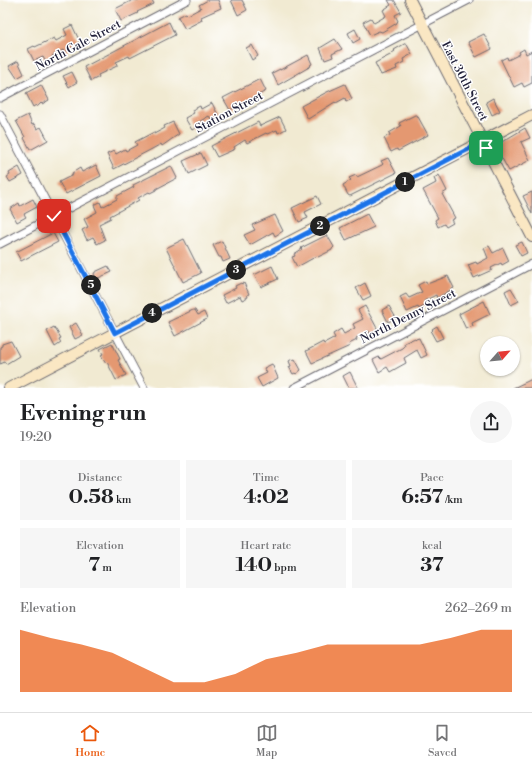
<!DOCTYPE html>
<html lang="en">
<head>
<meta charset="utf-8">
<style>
	body { margin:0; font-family:"Libre Bodoni",serif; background:#f6f6f6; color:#202124; height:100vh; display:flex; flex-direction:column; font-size:15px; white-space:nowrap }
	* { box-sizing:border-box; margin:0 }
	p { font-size:13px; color:#757577 }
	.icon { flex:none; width:22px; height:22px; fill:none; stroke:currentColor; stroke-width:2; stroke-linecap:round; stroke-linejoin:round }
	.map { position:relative; height:388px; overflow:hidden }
	.panel { display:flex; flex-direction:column; background:#fff; flex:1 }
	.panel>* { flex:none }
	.needle { width:26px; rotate:63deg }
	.controls { position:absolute; left:480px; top:336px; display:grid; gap:8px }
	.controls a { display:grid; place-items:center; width:40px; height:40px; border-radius:50%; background:#fff; box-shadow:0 1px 3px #0004; font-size:20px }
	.pin { position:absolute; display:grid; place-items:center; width:34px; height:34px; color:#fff; margin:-17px; border-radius:8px; box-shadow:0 2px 6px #0006 }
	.km { position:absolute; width:20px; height:20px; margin:-10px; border-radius:50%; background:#222; color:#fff; font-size:11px; line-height:20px; text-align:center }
	.round { display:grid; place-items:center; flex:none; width:42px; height:42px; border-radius:21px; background:#f6f6f6 }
	.head { display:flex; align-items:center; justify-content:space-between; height:68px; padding:0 20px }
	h1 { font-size:22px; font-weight:800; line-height:30px }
	.figures { display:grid; grid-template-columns:repeat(3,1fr); gap:6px; height:68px; padding:4px 20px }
	.figures div { display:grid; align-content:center; border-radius:0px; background:#f6f6f6; text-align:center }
	.figures b { font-size:20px; font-weight:800 }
	.figures small { font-size:11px; font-weight:400 }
	.figures p { font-size:11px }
	.chart { height:112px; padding:8px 20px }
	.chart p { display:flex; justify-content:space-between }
	.chart svg { width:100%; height:72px; margin-top:4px; fill:#ea580c; opacity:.7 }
	.menu { display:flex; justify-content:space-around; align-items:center; height:56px; border-top:1px solid #e0e0e0; background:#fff; font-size:11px; color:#757577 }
	.menu a { display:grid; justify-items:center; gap:2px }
	.menu .on { color:#ea580c }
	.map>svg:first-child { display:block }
	.building { fill:#e49871 }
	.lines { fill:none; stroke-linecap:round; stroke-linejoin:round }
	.minor-casing { stroke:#6a6870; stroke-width:9 }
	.secondary-casing { stroke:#6a6870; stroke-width:12 }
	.minor { stroke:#fff; stroke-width:7 }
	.secondary { stroke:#fae7c3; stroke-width:10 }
	.route-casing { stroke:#fff; stroke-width:8 }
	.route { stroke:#1a73e8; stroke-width:5 }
	.labels { text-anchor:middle; stroke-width:3; stroke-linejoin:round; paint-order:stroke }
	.street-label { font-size:12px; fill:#22223b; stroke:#fff }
</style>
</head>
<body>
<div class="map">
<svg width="532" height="388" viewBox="0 0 532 388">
	<rect width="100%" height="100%" fill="#fff"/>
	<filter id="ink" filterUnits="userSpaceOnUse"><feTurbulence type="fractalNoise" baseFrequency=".025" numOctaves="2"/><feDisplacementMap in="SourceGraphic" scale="8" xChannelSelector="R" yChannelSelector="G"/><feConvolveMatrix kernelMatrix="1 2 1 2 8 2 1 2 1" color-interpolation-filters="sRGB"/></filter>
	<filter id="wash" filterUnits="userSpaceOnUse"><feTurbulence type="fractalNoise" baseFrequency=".012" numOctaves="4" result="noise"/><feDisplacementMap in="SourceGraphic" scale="16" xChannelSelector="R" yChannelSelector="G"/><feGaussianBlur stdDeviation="0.9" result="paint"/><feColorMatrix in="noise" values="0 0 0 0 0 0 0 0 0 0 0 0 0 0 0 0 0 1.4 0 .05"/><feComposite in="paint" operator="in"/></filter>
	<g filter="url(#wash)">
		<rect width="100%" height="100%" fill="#f1ead2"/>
		<g id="blocks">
			<g class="building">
				<path d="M133,0H152L154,4L137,12L138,13L121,21L115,9Z"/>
				<path d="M208,0H218L221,8L201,17L202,20L185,29L178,17L186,13L188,15L201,8L199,5Z"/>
				<path d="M231,0H242L247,10L238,15Z"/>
				<path d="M388,0H394L401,12L395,15L398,21L397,22V23L382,32L379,31L370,35L363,22L371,18L374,23L386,16L383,10L391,5Z"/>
				<path d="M169,22L175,35L130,58L129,56L116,62L117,65V66L98,75L99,77L91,81L84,67Z"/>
				<path d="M72,25L80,42L65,52L63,50L52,56L53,59L46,62L43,57L34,61L28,49L34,46L35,47L54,38L56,41L67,35L64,29Z"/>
				<path d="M355,29L360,39L353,43L348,33Z"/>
				<path d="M484,34L492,49L476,57L468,42Z"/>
				<path d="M335,39L342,49L332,54L333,57L325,60L320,48Z"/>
				<path d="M406,43L412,54L403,59L404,62L396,66L397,69L381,75L375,63L392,54V53L395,51L394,50Z"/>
				<path d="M252,45L258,56L252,60L246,48Z"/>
				<path d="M524,49L526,54L532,51V83L524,87L522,83L514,87L501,60L507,57L508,60L520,54L519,52Z"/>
				<path d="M308,55L312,64L310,65L311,66L278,85L272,73L280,69V70Z"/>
				<path d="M18,61L24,74L17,78L9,66Z"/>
				<path d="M72,72L77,82L69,87L63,76Z"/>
				<path d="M260,79L266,91L230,110L223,98Z"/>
				<path d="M345,84L352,99L346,102L345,98L336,103L335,102L308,119L301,106L327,92Z"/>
				<path d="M41,85L49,100L42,104L41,103L37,107L36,105L33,107L26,93Z"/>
				<path d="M493,98L500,111L492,115L486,102Z"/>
				<path d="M212,103L218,115L211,119L209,116L197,123L199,126L192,130L185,118L194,113L192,110L200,106L201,109Z"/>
				<path d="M28,115L32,125L34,124L37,129L41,127L48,140L32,149H30L24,138L25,137L16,121Z"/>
				<path d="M415,115H417L428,135L398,151L397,149L391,152L384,138L390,135L389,133L401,126L399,123Z"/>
				<path d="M280,117L286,129L278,133L277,130L267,134L266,133L247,143L245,140L234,147L235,149L217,157L211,146L258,122L260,126Z"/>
				<path d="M173,122L179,134L162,146L161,144L152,149L114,169L107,154L114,151L116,154L125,149L126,151L137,145L135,142L154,132V134L165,128L164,126Z"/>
				<path d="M525,128L530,138L521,142L530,160L509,171L495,146Z"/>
				<path d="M201,153L207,165L189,174L183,161Z"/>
				<path d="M388,158L396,173L350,196L348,195L343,185L351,180L349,178L356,175L357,177L382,165L383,164L381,161Z"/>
				<path d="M96,165L101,176L66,194L59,182L73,175L72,173L80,168L82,172Z"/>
				<path d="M171,166L177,178L156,189V190L150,193L149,192L138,198L139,200L110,216L111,218L99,224L105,240L97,244L93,237L87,240L82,230L88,227L84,219L97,212L94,205L100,202L102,207L117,199V196L134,187L133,185Z"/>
				<path d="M19,167L23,175L10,182L7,177L10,175L9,173Z"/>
				<path d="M439,175L447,191L442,194L455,218L451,220L453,223L446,227L444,224L438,227L435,220L438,218L423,190L436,183L434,178Z"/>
				<path d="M532,192V214L523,196Z"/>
				<path d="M317,196L321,204L305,212L308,218L299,222L292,208Z"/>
				<path d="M33,199L37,207L24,214L26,217L17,222L10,209L19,203L20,206Z"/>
				<path d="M367,214L374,227L346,240L340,228Z"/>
				<path d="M275,215L283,231L275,236L273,232L250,245L244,235L255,230L252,225Z"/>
				<path d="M53,233L58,242L21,261L16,252Z"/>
				<path d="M327,235L334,247L332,249V250L318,257L317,256L297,267L292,257L295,256L294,254L302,249L301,248Z"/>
				<path d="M184,239L201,273L183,282L166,248Z"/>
				<path d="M222,241L230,259L223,262L221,257H219L213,245Z"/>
				<path d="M522,242L527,253L521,256L515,245Z"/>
				<path d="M489,246L493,253L503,248L509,261L502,265L501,263L491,268L492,270L474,278L468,265L476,262L477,264L488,258L484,248Z"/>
				<path d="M108,266L112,272L96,279L94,274L95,272Z"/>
				<path d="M272,266L278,279L261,287L254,275Z"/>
				<path d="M448,276L454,288L437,298L436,295L424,301L426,305L419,309L418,307L407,312L400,297L406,294L409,298L422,292L418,285L426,281L427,284Z"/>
				<path d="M241,283L242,284L244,283L249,294L247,295L248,297L242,300L240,296L226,303L222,295L236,288L235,286Z"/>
				<path d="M365,283L371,296L363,300L356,288Z"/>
				<path d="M511,288L519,301L511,305L505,291Z"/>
				<path d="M484,301L490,314L472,323L473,326L466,329L459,314Z"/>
				<path d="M365,306L378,330L370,334L369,331L356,338L357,340L349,344L350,346L312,363L306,351L323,342L324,344L335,338L333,334L341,329L344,334L355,328L353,324L363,319L358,310Z"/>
				<path d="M389,306L396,318L388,322L382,310Z"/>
				<path d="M193,310H195L198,315L204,312L207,319L175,336L168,322Z"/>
				<path d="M76,323L83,335L75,339L69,327Z"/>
				<path d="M437,326L443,338L436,341L431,332L433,330L432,329Z"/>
				<path d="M54,327L61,338L59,339L61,343L55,347L47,331Z"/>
				<path d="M415,338L416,339L419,338L427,355L421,358L417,350L404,358L406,363L397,368L390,372L387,367L379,372L373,360L379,357L381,359L402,348L405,345L404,343Z"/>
				<path d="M11,341L19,356L6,364L5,362L0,364V347L2,346V344Z"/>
				<path d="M112,343L120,359L118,360L126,375L116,380L107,362L106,363L101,355L103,354L100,349Z"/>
				<path d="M292,359L293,360L295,359L301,370L296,374L295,373L293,374L289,367L291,366L289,361Z"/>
				<path d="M272,364L278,378L262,387L257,378L267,373L264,368Z"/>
				<path d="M350,372L358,388H349L343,376Z"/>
				<path d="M532,379V388H513L526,382Z"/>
			</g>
		</g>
	</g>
	<g filter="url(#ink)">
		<use href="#blocks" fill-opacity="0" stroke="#6a6870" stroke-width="1"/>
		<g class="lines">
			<defs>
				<g id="minor">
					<path d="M0,98L187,0"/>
					<path d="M0,114L144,388"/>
					<path d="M0,244L469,0"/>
					<path d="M294,388L532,264"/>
				</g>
				<g id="secondary">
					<path d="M410,0L532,237"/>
					<path d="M9,388L532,115"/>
				</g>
			</defs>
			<use href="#minor" class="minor-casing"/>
			<use href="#secondary" class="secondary-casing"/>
			<use href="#minor" class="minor"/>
			<use href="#secondary" class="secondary"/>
		</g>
	</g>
	<g class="lines" filter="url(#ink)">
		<defs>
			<path id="route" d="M54,216L115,333L482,142L486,148"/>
		</defs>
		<use href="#route" class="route-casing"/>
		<use href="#route" class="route"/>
	</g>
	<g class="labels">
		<g class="street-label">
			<text transform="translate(78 45) rotate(-28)" y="4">North Gale Street</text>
			<text transform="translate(465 81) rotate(63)" y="4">East 30th Street</text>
			<text transform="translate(229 112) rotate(-28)" y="4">Station Street</text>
			<text transform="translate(408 316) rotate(-27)" y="4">North Denny Street</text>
		</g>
	</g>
</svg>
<div class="controls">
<a><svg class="needle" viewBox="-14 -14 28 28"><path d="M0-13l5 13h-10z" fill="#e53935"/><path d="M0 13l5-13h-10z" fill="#757577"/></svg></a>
</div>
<div class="pin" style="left:486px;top:148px;background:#1e9e55"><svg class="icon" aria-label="arrive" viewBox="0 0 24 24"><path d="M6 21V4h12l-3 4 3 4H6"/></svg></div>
<div class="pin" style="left:54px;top:216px;background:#d93025"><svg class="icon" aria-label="check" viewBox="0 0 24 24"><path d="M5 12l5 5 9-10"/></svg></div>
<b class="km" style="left:405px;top:182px">1</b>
<b class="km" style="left:320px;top:226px">2</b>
<b class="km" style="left:236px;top:270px">3</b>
<b class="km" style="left:152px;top:313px">4</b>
<b class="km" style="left:91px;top:285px">5</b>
</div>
<section class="panel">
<div class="head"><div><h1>Evening run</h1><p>19:20</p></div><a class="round"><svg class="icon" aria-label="share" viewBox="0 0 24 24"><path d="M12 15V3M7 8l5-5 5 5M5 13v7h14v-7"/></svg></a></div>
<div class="figures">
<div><p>Distance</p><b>0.58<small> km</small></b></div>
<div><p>Time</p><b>4:02</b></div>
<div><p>Pace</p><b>6:57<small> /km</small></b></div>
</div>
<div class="figures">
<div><p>Elevation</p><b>7<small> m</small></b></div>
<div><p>Heart rate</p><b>140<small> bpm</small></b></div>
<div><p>kcal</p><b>37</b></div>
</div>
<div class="chart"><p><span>Elevation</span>262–269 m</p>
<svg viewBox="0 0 160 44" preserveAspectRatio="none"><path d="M0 44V6L10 11L20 15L30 20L40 29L50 38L60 38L70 33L80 24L90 20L100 15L110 15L120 15L130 15L140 11L150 6L160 6V44z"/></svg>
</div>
</section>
<nav class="menu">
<a class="on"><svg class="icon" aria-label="home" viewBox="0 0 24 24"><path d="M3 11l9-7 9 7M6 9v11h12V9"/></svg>Home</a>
<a><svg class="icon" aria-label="map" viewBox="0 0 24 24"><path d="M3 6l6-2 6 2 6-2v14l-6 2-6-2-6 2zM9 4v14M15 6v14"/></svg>Map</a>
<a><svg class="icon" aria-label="saved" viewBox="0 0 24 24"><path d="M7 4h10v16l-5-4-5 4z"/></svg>Saved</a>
</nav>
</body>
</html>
